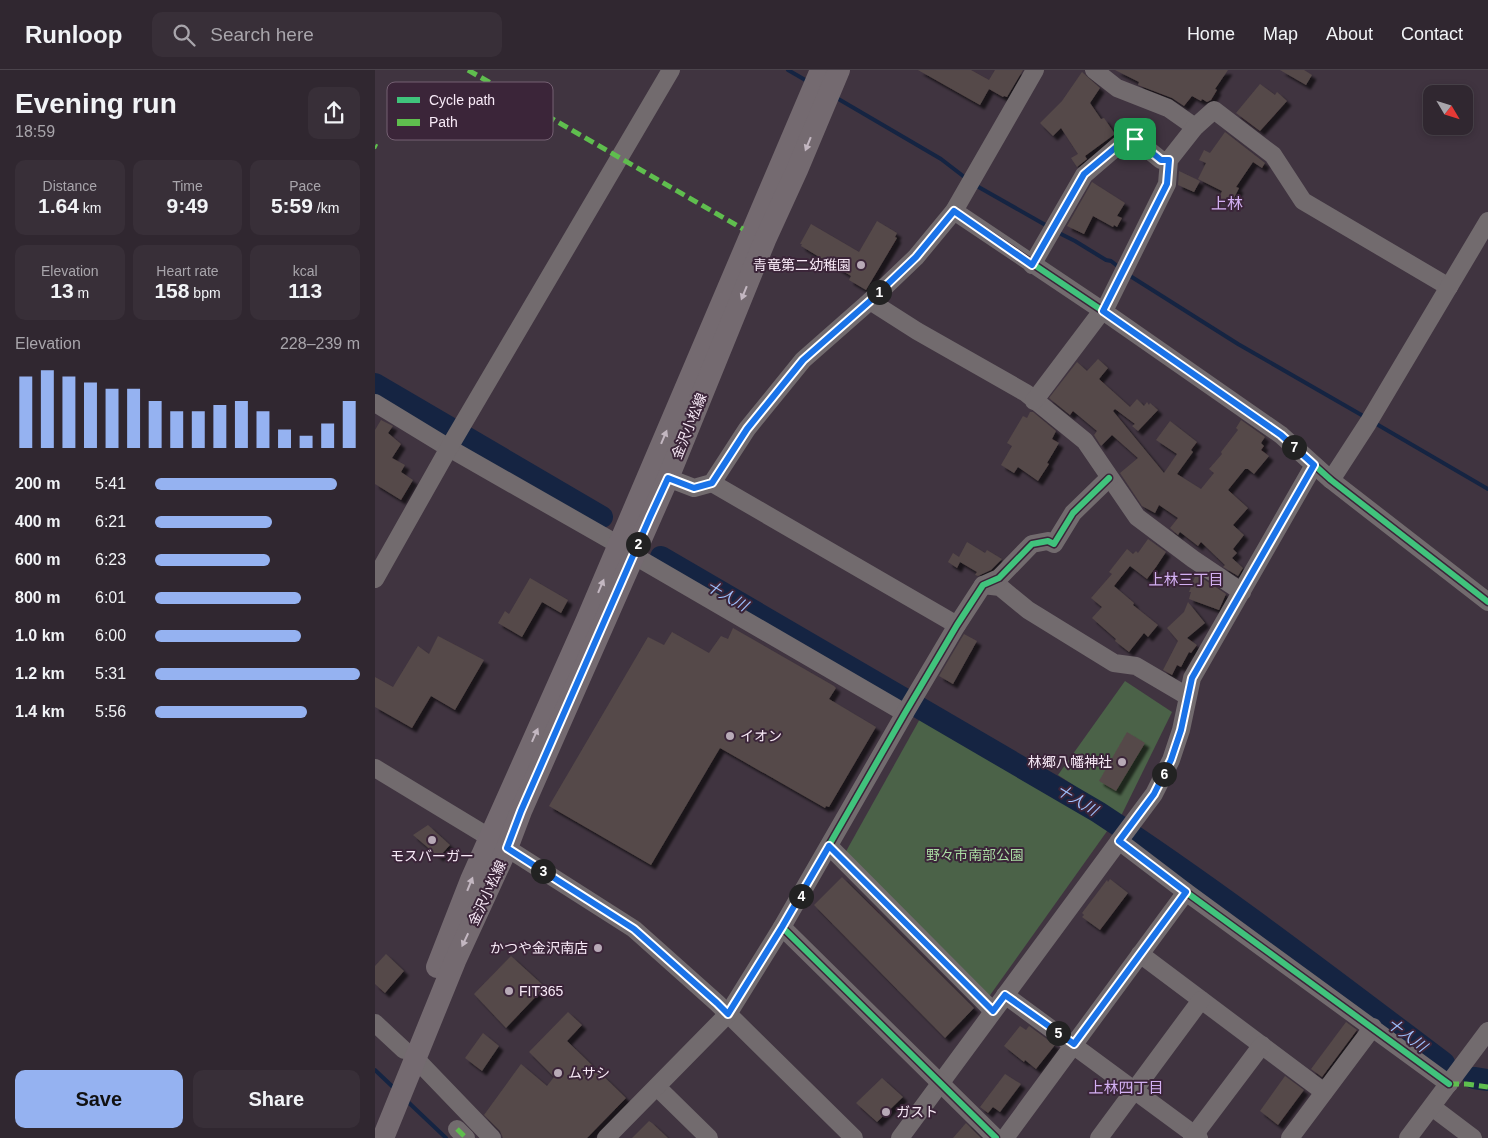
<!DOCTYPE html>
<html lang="en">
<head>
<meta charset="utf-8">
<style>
	body { margin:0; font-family:Arial,"Noto Sans JP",sans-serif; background:#382f38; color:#f1f3f6; height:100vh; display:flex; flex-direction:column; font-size:19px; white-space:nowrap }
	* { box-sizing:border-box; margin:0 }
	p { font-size:16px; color:#a8a5ab }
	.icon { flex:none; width:28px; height:28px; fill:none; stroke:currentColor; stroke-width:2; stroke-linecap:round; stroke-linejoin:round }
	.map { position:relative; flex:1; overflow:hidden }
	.drawer { display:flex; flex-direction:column; background:#302730; width:375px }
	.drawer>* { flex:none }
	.needle { width:32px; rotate:128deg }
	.buttons { position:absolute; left:1048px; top:15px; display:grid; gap:10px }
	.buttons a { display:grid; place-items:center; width:50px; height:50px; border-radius:10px; background:#302730; box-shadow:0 2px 8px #0003,0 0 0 1px #4b444c; font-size:25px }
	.pin { position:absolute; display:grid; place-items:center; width:42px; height:42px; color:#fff; margin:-21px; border-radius:10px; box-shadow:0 2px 8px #0006 }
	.km { position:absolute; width:25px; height:25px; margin:-12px; border-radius:50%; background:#222; color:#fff; font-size:14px; line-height:25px; text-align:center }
	.round { display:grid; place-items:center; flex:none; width:52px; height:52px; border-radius:10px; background:#382f38 }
	.head { display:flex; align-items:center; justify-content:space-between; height:85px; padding:0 15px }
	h1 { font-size:28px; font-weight:800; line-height:38px }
	.stats { display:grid; grid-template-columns:repeat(3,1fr); gap:8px; height:85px; padding:5px 15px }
	.stats div { display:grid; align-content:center; border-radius:10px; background:#382f38; text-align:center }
	.stats b { font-size:21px; font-weight:800 }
	.stats small { font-size:14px; font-weight:400 }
	.stats p { font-size:14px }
	.chart { height:140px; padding:10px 15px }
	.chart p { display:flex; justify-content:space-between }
	.chart svg { width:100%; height:90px; margin-top:5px; stroke:#95b2f1; stroke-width:6 }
	.action { display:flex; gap:10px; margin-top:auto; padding:10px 15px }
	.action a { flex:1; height:58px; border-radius:10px; background:#95b2f1; color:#111; font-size:20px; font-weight:800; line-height:58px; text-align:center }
	.action a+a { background:#382f38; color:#f1f3f6 }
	ul { padding:0 15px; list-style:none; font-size:16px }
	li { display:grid; grid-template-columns:80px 60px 1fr; align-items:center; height:38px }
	li i { height:12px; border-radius:6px; background:#95b2f1 }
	header { display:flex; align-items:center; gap:30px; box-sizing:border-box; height:70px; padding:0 25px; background:#302730; border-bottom:1px solid #4b444c }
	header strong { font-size:24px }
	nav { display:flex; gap:28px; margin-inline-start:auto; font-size:18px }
	.search { width:350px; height:45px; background:#382f38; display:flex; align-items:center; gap:12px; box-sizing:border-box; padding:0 18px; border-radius:10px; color:#a8a5ab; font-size:19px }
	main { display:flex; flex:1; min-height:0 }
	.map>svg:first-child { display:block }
	.green { fill:#4b6248 }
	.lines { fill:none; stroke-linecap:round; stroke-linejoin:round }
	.stream { stroke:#152442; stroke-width:4 }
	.river { stroke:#152442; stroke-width:22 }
	.building { fill:#554948; filter:url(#shadow) }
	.minor { stroke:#726b6e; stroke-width:18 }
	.major { stroke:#746a70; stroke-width:22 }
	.quiet { stroke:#5fbe4e; stroke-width:5; stroke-dasharray:10 5; stroke-linecap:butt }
	.cycleway-casing { stroke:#3b2539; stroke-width:9 }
	.cycleway { stroke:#40c37c; stroke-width:6 }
	.oneway { fill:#c3b7c1 }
	.route-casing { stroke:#fff; stroke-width:10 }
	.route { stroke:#1a73e8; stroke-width:6 }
	.poi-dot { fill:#b8aab7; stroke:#3b2539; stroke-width:2 }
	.labels { text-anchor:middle; stroke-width:4; stroke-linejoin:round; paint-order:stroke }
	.poi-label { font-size:14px; fill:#f8eaf7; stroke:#3b2539; text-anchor:start }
	.street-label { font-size:14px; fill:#f8eaf7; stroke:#3b2539 }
	.park-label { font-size:14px; fill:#a9dba2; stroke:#3b2539 }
	.neighbourhood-label { font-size:15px; fill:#d2aff2; stroke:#3b2539 }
	.water-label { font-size:15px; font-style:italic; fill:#9dbefb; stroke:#3b2539 }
	.quarter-label { font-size:16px; fill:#d2aff2; stroke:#3b2539 }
	.key { fill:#3b2539; stroke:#746072; stroke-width:1 }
	.key-label { font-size:14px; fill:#f8eaf7 }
</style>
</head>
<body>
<header>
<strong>Runloop</strong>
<div class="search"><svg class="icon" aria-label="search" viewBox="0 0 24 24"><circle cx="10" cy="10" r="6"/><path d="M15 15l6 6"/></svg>Search here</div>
<nav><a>Home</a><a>Map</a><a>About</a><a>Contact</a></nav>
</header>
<main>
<section class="drawer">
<div class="head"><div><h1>Evening run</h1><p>18:59</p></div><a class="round"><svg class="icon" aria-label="share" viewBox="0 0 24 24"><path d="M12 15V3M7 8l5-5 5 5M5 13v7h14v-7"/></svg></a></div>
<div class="stats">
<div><p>Distance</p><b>1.64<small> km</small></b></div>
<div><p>Time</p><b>9:49</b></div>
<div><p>Pace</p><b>5:59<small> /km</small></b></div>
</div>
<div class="stats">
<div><p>Elevation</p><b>13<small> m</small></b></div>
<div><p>Heart rate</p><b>158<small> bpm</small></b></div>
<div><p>kcal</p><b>113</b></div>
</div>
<div class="chart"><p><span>Elevation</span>228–239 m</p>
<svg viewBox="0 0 160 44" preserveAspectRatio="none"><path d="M5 44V9M15 44V6M25 44V9M35 44V12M45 44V15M55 44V15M65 44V21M75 44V26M85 44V26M95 44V23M105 44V21M115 44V26M125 44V35M135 44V38M145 44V32M155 44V21"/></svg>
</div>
<ul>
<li><b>200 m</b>5:41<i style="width:89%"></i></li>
<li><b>400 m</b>6:21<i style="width:57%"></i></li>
<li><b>600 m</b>6:23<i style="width:56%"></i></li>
<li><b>800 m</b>6:01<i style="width:71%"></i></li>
<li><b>1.0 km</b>6:00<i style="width:71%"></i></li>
<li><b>1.2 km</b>5:31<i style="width:100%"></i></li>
<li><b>1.4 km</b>5:56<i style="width:74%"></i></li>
</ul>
<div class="action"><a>Save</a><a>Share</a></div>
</section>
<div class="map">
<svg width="1113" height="1068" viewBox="0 0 1113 1068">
	<defs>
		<filter id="shadow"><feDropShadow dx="4.5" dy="4.5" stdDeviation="1" flood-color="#0009"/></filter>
	</defs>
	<rect width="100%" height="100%" fill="#403440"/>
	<g class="green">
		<path d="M750,611L797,642L746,746L683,705Z"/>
		<path d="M546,647L735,757L613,928L469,785Z"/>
	</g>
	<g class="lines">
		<g class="stream">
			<path d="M413,0L432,11"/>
			<path d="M460,27L566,89L592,109"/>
			<path d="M600,115L674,157"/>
			<path d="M682,162L700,171L731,190L736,191L745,198"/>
			<path d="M752,204L863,274L990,347"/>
			<path d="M998,352L1113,419"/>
			<path d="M0,1000L20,1019"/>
			<path d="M32,1031L71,1068"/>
		</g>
		<g class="river">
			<path d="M0,314L227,447"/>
			<path d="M286,487L723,742C842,820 955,907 1069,993"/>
			<path d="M1099,1008L1113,1010"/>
		</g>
	</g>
	<g class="building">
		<path d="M543,0H596L614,10L620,0H648L632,27L629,26L628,27L614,19L605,35Z"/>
		<path d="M740,0H853L840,19L842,20L836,30L832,32L827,29L826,31L817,26L809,36L797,28L763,15L764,12Z"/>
		<path d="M905,0H929L937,5L931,15Z"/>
		<path d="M707,2L725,18L715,33L726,49L729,48L740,64L710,86L712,89L702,97L696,88L703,84L686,58L678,66L665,53L687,31Z"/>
		<path d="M885,14L900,25L902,22L912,31L885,61L861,43Z"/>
		<path d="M850,62L890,93L887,98L878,92L861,117L864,118L856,134L844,128L847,121L823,109L831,93L824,90L829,80L835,83Z"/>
		<path d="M804,101L825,111L819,122L803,115Z"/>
		<path d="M717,112L750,133L742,146L747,148L742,157L739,155L738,157L718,146L709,164L692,156Z"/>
		<path d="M502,151L522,163L520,167L522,168L491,220L474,210L476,206L426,176L427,174H425L436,154L484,182Z"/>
		<path d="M723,289L733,298L724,309L755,337L762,329L769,336L772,332L774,335L775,333L783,340L763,361L757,356L760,354L740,339L738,341L789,403L802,384L781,370L795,351L822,372L816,380L818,382L802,404L826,419L839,403L834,399L847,384L846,382L863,360L861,358L866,350L890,367L886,373L889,376L886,380L894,386L879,404L873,399H870L853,420L873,438L858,455L869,465L858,479L862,483L857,488L868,498L863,506L848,497L850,495L826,472L823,476L805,462L803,465L795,458L803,448L784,435L780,443L767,436L745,403L763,388L737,365L726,376L719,365L722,361L698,341L695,345L674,328L702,292L712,301Z"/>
		<path d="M655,342H658L681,361L677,369L684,373L672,393L674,394L663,411L643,397L639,403L626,395L637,376L632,373L648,346L652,348Z"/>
		<path d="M6,350L18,356L13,363L26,374L17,388L30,395L26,402L38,410L26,430L0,414V360Z"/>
		<path d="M773,469L791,482L781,497L772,509L755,496L739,516L759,533L758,535L783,555L773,567L769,563L754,582L740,571L741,569L717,548L727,537L716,528L737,504L734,502L752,479L758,484L761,481L763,483Z"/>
		<path d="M592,472L610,483L612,480L627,489L616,500L603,506L600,505L602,502L585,492L582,498L573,492L578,483L584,487Z"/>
		<path d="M821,504L851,524L844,540L814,529L816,522H814Z"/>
		<path d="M155,508L193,530L186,543L167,532L147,567L123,553L130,541L134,544Z"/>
		<path d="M813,532L830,553L812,568L822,575L816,583L814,582L806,597L802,595L797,605L788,600L803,571L792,558L809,542Z"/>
		<path d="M358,558L459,616L461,618L454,629L501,657L454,737L451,736L450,738L345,678L276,795L174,736L273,567L289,575L297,562L334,583L346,566L353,569Z"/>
		<path d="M589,564L602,571L578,614L564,606Z"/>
		<path d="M63,566L109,590L80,640L56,626L37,658L0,637V607L18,617L43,576L54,584Z"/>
		<path d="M752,662L770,673L741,721L724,711Z"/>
		<path d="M53,755L75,775L64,787L38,765Z"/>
		<path d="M467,807L599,938L570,968L439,835Z"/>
		<path d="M735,809L753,823L725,860L707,847L709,845L707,843L732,810L733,812Z"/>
		<path d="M11,884L29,901L10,923L0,914V896Z"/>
		<path d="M136,886L170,917L131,958L99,924Z"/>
		<path d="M193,942L207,955L192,971L251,1028L212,1068H128L125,1061L109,1045L146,994L172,1016L179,1007L154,982Z"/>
		<path d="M971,952L982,960L947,1007L936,999Z"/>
		<path d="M645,956L651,960L654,956L680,975L661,999L650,990L649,992L629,976Z"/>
		<path d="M108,963L124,976L107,1001L90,988Z"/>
		<path d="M630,1004L646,1014L625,1042L618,1037L613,1043L605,1037Z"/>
		<path d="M910,1006L929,1020L903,1055L885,1041Z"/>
		<path d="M507,1008L528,1027L502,1052L481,1033Z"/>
		<path d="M274,1051L277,1053L293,1068H257Z"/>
		<path d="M591,1053L606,1068H578Z"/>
	</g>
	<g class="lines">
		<g class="minor">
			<path d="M719,0L742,18L793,38L820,57"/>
			<path d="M579,141L728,241L906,365L956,410L1113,532"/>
			<path d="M657,195L709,105L752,68L760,69L786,90H794"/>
			<path d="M495,231L542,261L651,323L710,371L762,447L818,489L867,522"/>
			<path d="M659,331L733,233L792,114L794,90L820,57L839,40L898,85L928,131L1074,217"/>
			<path d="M0,333L74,378L244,475"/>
			<path d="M939,395L817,608L806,660L796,690L779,724L744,771L811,822L1074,1014"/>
			<path d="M293,408L319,418L337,413L372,359L428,290L495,231L541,187L579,141L660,0"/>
			<path d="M956,410L993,353L1113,151"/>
			<path d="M337,413L582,555"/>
			<path d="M258,485L530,643"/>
			<path d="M0,509L79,369L296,0"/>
			<path d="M608,515L625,517L653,540L739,593L761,596L812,626"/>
			<path d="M0,698L132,778L259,859L342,933L479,1068"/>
			<path d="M454,776L618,941"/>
			<path d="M765,884L949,1022"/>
			<path d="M630,925L824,1068"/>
			<path d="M0,953L29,980"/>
			<path d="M40,988L117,1068"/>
			<path d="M282,1017L334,1068"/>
			<path d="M1057,1037L1098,1068"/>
			<path d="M82,1059L91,1068"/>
			<path d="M231,1068L353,944L407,857"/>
			<path d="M525,1068L744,771"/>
			<path d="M621,1068L407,857L530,643L582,555L608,515L624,508L657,474L673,471L679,474L698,443L734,408"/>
			<path d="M630,1068L811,822"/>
			<path d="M724,1068L826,930"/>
			<path d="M817,1068L887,975"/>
			<path d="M915,1068L998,957"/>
			<path d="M1033,1068L1113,961"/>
		</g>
		<g class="major">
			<path d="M62,897L96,810L211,552L446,0"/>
			<path d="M8,1068L80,891L132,778L146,741L293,408L390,170L422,100L464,0"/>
		</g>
		<g class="quiet">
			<path d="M93,0L368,159"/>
			<path d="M0,76L2,77"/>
			<path d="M1074,1014H1091L1113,1017"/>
			<path d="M82,1059L91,1068"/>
		</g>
		<defs>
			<g id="cycleway">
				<path d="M579,141L728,241L906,365L956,410L1113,532"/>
				<path d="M939,395L817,608L806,660L796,690L779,724L744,771L811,822L1074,1014"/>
				<path d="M621,1068L407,857L530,643L582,555L608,515L624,508L657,474L673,471L679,474L698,443L734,408"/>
			</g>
		</defs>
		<use href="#cycleway" class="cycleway-casing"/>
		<use href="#cycleway" class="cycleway"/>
	</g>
	<defs><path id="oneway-solid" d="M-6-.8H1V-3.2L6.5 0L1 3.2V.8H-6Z" transform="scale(1.25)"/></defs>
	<g class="oneway">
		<use href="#oneway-solid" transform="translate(433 74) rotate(112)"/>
		<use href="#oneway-solid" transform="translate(369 223) rotate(112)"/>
		<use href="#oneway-solid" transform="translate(289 367) rotate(-67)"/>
		<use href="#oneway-solid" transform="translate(226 516) rotate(-67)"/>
		<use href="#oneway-solid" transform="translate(160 665) rotate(-66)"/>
		<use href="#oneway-solid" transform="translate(95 814) rotate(-68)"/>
		<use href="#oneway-solid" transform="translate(90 870) rotate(115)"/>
	</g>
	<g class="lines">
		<defs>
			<path id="route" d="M752,68L760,69L786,90H794L792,114L728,241L906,365L939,395L817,608L806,660L796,690L779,724L744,771L811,822L699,974L630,925L618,941L454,776L407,857L353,944L342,933L259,859L132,778L146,741L275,447L293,408L319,418L337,413L372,359L428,290L495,231L541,187L579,141L657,195L709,104Z"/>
		</defs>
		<use href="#route" class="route-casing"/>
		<use href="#route" class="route"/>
	</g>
	<g class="poi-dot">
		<circle cx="486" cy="195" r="5"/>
		<circle cx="355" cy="666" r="5"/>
		<circle cx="747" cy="692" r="5"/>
		<circle cx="57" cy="770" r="5"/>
		<circle cx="223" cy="878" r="5"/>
		<circle cx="134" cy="921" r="5"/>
		<circle cx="183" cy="1003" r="5"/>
		<circle cx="511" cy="1042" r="5"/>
	</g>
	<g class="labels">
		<g class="poi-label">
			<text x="476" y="200" text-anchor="end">青竜第二幼稚園</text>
			<text x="365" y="671">イオン</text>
			<text x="737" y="697" text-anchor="end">林郷八幡神社</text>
			<text x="57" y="791" text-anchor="middle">モスバーガー</text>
			<text x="213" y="883" text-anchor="end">かつや金沢南店</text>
			<text x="144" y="926">FIT365</text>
			<text x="193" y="1008">ムサシ</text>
			<text x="521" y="1047">ガスト</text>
		</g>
		<g class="street-label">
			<text transform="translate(314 356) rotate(-68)" y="5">金沢小松線</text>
			<text transform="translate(112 823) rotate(-65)" y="5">金沢小松線</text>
		</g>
		<g class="park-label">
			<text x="600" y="790">野々市南部公園</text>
		</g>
		<g class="neighbourhood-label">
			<text x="811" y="515">上林三丁目</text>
			<text x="751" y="1023">上林四丁目</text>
		</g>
		<g class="water-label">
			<text transform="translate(352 526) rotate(30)" y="5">十人川</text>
			<text transform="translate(702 730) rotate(31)" y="5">十人川</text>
			<text transform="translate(1032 965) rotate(37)" y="5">十人川</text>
		</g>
		<g class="quarter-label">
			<text x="852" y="139">上林</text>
		</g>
	</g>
	<rect x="12" y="12" width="166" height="58" rx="8" class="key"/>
	<rect x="22" y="27" width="23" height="6" fill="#40c37c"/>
	<rect x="22" y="49" width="23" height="7" fill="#5fbe4e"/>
	<g class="key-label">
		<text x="54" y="35">Cycle path</text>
		<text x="54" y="57">Path</text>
	</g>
</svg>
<div class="buttons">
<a><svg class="needle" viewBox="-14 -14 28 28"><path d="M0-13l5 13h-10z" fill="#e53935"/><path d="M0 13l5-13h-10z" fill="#a8a5ab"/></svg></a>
</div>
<div class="pin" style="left:760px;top:69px;background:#1e9e55"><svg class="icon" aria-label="arrive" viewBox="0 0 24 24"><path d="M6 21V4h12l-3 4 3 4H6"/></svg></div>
<b class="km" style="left:504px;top:222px">1</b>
<b class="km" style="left:263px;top:474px">2</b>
<b class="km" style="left:168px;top:801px">3</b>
<b class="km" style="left:426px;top:826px">4</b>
<b class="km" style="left:683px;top:963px">5</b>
<b class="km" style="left:789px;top:704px">6</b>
<b class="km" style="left:919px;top:377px">7</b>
</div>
</main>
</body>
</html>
